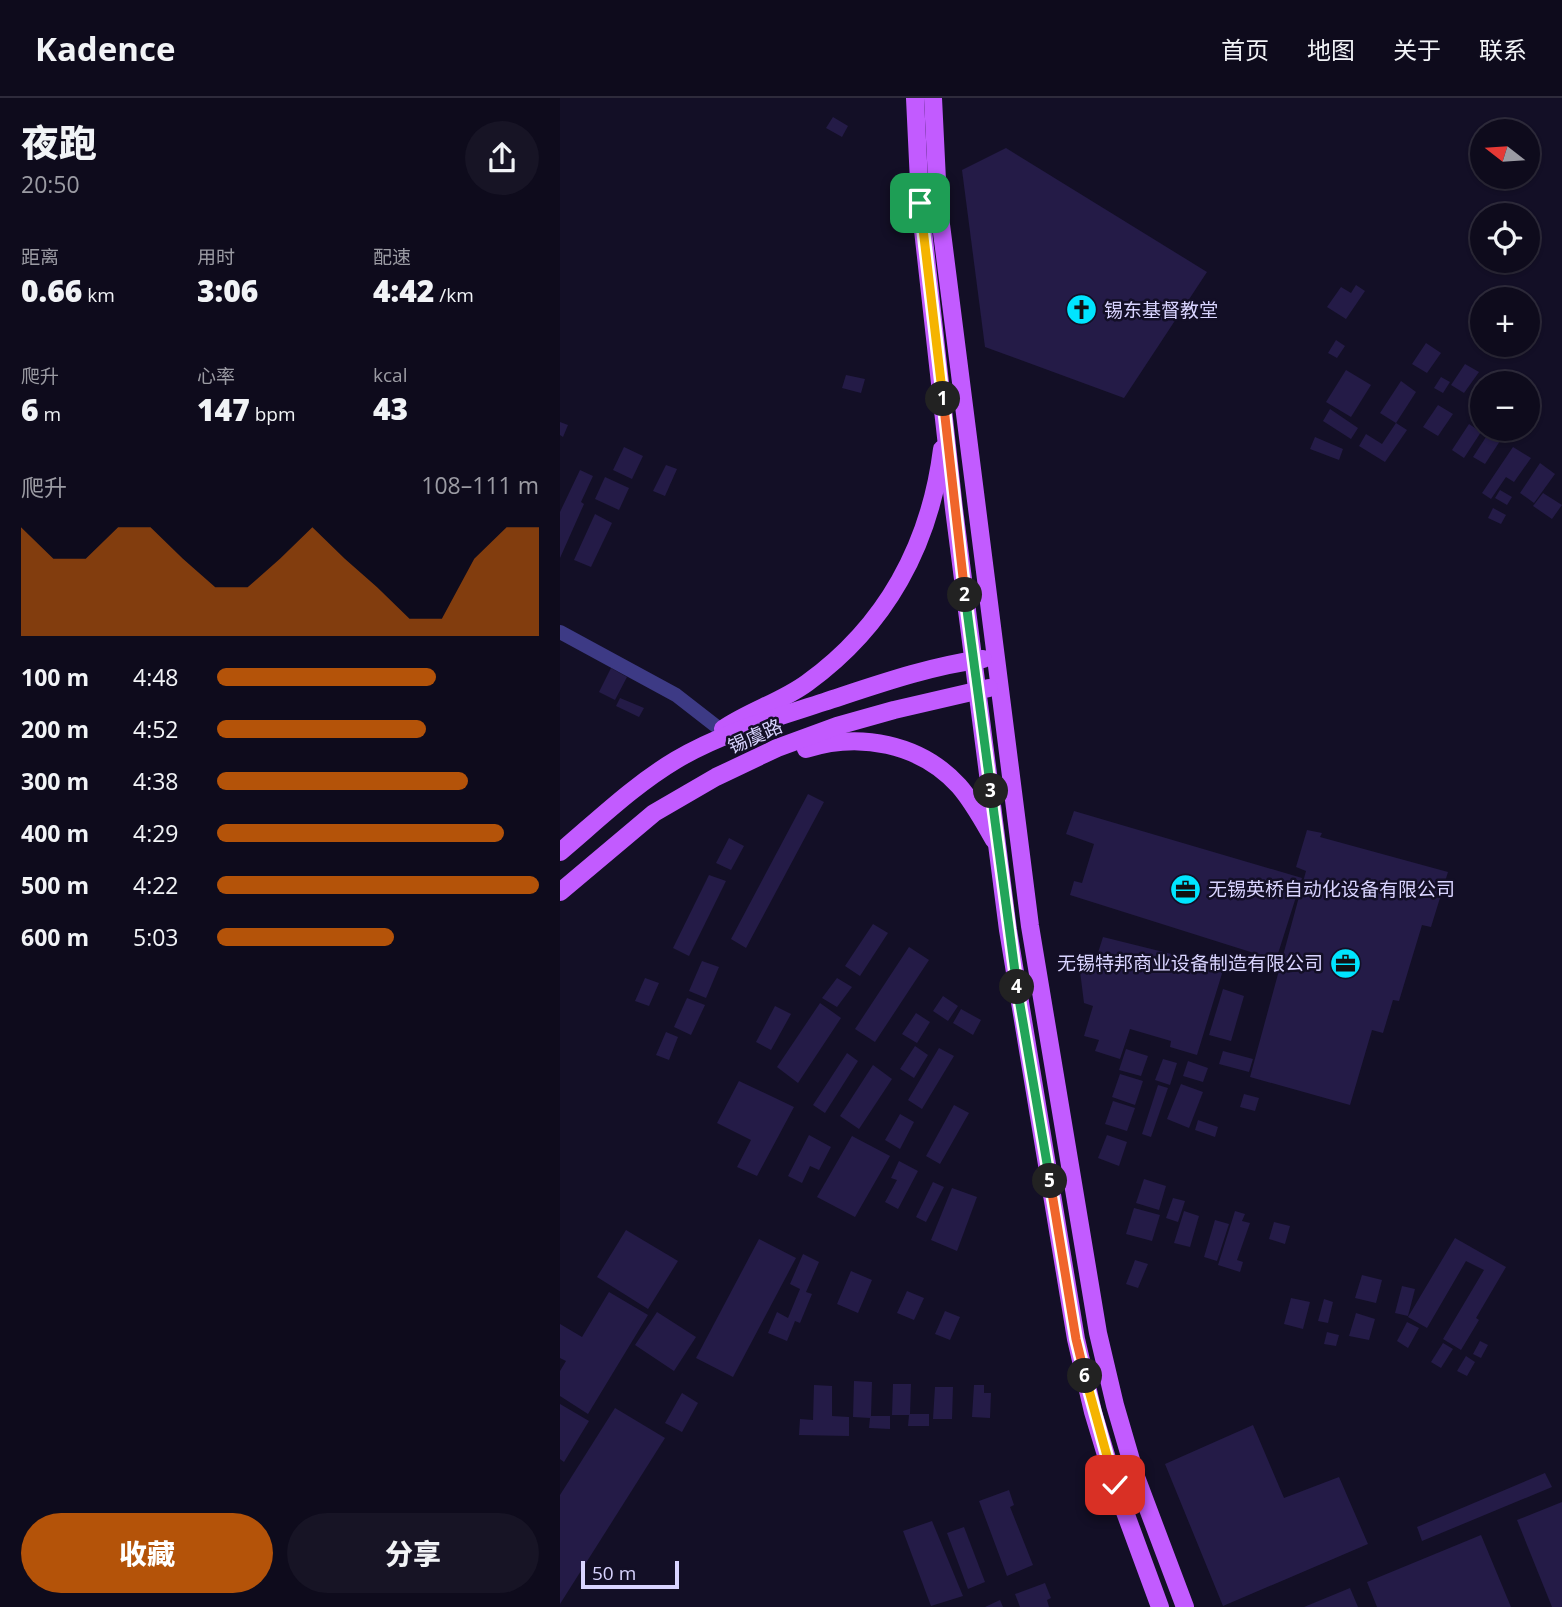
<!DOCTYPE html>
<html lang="zh">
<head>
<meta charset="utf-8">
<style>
	body { margin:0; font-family:"Open Sans","Noto Sans SC",sans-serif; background:#171425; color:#f1f3f6; height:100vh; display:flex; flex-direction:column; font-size:26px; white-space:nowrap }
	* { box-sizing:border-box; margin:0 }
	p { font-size:23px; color:#9b9ba3 }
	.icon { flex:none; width:38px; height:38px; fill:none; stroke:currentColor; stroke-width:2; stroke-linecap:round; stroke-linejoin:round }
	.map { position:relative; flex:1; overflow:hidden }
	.details { display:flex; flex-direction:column; background:#0e0b1c; width:560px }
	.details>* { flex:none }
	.needle { width:46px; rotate:287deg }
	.buttons { position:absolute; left:910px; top:21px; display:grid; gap:14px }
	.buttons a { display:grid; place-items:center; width:70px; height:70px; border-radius:50%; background:#0e0b1c; box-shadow:0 2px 5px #0004,0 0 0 2px #2e2b3b; font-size:35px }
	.scale { position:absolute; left:21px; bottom:18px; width:98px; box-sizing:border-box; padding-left:7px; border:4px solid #d9d4ff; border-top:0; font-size:19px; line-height:24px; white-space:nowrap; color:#d9d4ff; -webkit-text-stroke:5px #130f26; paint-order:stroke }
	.pin { position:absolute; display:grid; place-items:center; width:60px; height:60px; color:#fff; margin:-30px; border-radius:14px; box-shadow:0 4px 10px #0006 }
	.km { position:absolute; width:35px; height:35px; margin:-18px; border-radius:50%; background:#222; color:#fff; font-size:19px; line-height:35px; text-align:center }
	.round { display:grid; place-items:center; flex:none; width:74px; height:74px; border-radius:37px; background:#171425 }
	.summary { display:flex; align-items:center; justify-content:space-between; height:119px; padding:0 21px }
	h1 { font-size:38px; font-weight:800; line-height:52px }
	.metrics { display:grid; grid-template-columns:repeat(3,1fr); gap:10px; height:119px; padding:7px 21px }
	.metrics div { display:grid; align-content:center }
	.metrics b { font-size:30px; font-weight:800 }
	.metrics small { font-size:19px; font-weight:400 }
	.metrics p { font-size:19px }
	.chart { height:196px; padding:14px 21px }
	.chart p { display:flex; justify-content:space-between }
	.chart svg { width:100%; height:126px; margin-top:7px; fill:#b45309; opacity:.7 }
	.action { display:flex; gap:14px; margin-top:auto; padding:14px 21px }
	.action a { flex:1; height:80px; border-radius:42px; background:#b45309; color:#fff; font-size:28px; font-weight:800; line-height:80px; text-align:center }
	.action a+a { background:#171425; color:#f1f3f6 }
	ul { padding:0 21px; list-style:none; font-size:23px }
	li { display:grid; grid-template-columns:112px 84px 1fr; align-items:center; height:52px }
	li i { height:18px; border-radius:9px; background:#b45309 }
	header { display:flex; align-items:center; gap:42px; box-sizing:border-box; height:98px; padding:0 35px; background:#0e0b1c; border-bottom:2px solid #2e2b3b }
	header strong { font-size:33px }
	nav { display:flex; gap:38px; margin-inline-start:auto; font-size:24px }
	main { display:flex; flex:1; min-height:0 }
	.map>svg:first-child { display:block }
	.building { fill:#241b47 }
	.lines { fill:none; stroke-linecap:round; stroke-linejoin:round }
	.street { stroke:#3d3a85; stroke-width:14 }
	.primary { stroke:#c25bff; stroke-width:18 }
	.split-1-casing { stroke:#fff; stroke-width:14 }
	.split-2-casing { stroke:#fff; stroke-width:14 }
	.split-3-casing { stroke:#fff; stroke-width:14 }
	.split-4-casing { stroke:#fff; stroke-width:14 }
	.split-5-casing { stroke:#fff; stroke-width:14 }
	.split-6-casing { stroke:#fff; stroke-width:14 }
	.split-7-casing { stroke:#fff; stroke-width:14 }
	.split-1 { stroke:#f5b400; stroke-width:9 }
	.split-2 { stroke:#f0652b; stroke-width:9 }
	.split-3 { stroke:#22a559; stroke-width:9 }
	.split-4 { stroke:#22a559; stroke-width:9 }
	.split-5 { stroke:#22a559; stroke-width:9 }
	.split-6 { stroke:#f0652b; stroke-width:9 }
	.split-7 { stroke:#f5b400; stroke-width:9 }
	.labels { text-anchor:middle; stroke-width:5; stroke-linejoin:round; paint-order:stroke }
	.poi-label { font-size:19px; fill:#d9d4ff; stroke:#130f26; text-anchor:start }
	.street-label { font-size:19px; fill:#d9d4ff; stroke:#130f26 }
</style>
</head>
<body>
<header>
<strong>Kadence</strong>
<nav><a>首页</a><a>地图</a><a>关于</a><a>联系</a></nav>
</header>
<main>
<section class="details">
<div class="summary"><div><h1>夜跑</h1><p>20:50</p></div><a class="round"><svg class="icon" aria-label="share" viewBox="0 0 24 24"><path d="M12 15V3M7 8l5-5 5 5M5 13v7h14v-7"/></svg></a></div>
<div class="metrics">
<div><p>距离</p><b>0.66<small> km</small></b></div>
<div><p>用时</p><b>3:06</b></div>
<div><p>配速</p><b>4:42<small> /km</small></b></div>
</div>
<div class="metrics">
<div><p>爬升</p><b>6<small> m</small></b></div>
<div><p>心率</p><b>147<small> bpm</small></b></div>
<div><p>kcal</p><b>43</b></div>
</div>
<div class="chart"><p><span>爬升</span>108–111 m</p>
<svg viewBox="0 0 160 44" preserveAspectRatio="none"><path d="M0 44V6L10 17L20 17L30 6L40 6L50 17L60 27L70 27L80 17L90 6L100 17L110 27L120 38L130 38L140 17L150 6L160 6V44z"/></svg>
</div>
<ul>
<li><b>100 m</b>4:48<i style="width:68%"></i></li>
<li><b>200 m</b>4:52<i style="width:65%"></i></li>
<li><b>300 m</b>4:38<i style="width:78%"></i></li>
<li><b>400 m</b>4:29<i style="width:89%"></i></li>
<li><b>500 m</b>4:22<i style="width:100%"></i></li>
<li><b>600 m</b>5:03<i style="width:55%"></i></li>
</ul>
<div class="action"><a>收藏</a><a>分享</a></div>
</section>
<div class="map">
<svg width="1002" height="1509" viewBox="0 0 1002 1509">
	<rect width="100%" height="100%" fill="#130f26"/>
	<g class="building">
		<path d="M273,19L288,28L282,39L266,30Z"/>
		<path d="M446,50L647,174L564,300L425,249L402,72Z"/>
		<path d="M796,187L805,193L786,221L767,209L781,189L791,195Z"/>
		<path d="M776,242L785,248L777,260L768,255Z"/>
		<path d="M866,245L881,255L867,275L852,266Z"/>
		<path d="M905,266L919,274L904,295L891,287Z"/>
		<path d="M786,272L811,287L791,319L766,304Z"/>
		<path d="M286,277L305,281L301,295L282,290Z"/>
		<path d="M881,279L890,284L883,295L874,290Z"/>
		<path d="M841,283L856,294L836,325L820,315Z"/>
		<path d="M878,307L893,316L878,338L863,329Z"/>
		<path d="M770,311L798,330L791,341L763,323Z"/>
		<path d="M0,324L8,327L3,339L0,337Z"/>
		<path d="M836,325L847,332L825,364L799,348L806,336L822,346Z"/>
		<path d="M909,326L921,334L904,360L892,352Z"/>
		<path d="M928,336L940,343L925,366L913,359Z"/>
		<path d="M755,339L783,351L779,362L750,351Z"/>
		<path d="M64,349L83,358L72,381L53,372Z"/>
		<path d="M953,349L971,360L954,384L946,379L931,401L922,395Z"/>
		<path d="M980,365L995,376L974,405L960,395Z"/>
		<path d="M106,367L117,371L105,398L93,393Z"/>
		<path d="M20,372L33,378L21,404L24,406L0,460V414Z"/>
		<path d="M45,379L69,390L59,412L35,401Z"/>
		<path d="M940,392L952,399L947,407L935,400Z"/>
		<path d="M983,395L1002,407L992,421L973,408Z"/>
		<path d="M933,410L946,417L941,426L928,420Z"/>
		<path d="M35,416L52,425L31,469L14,462Z"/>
		<path d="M51,570L67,579L55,602L39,594Z"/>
		<path d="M60,600L84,610L79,619L56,608Z"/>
		<path d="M248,696L264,704L186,850L171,841Z"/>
		<path d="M514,713L742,780L716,862L510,797L514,783L522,785L534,746L506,736Z"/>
		<path d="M747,732L762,735L760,739L888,774L871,829L862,827L839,903L833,902L823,935L812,932L790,1007L690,979L746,773L736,769Z"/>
		<path d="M169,740L184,748L171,772L156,765Z"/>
		<path d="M149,777L166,783L129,858L113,850Z"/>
		<path d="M313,826L328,835L300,878L285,868Z"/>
		<path d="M543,839L664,869L637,957L610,949L611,943L570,931L560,961L535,953L539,942L524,938L533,908L524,905L520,873L531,877Z"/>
		<path d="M349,849L369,862L315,944L295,931Z"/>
		<path d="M142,863L159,869L146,900L129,893Z"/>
		<path d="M85,880L99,885L89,908L75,903Z"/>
		<path d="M277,880L292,889L277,909L262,900Z"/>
		<path d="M663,891L684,898L671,943L649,937Z"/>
		<path d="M383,898L398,908L388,923L373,913Z"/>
		<path d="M127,900L145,907L131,937L114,929Z"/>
		<path d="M260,905L281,920L238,985L217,969Z"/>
		<path d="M215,908L231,916L211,952L196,944Z"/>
		<path d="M401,911L421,922L413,937L393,925Z"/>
		<path d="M356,915L370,924L357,945L342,936Z"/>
		<path d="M106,934L118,939L109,962L96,957Z"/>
		<path d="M355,948L368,957L354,980L340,971Z"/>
		<path d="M379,950L394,958L362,1011L348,1002Z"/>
		<path d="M566,951L588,958L581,978L559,972Z"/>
		<path d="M663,953L693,961L689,974L659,966Z"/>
		<path d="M287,955L298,963L265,1015L253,1007Z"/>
		<path d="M603,961L617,965L610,987L595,982Z"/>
		<path d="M628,963L648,970L643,984L623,978Z"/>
		<path d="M313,967L332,981L299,1031L280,1018Z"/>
		<path d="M560,976L583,983L575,1007L552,999Z"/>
		<path d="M179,983L234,1009L197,1078L177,1069L191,1042L157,1025Z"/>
		<path d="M621,986L643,994L629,1030L607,1021Z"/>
		<path d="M598,987L608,990L591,1039L582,1036Z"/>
		<path d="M684,996L699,1000L695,1013L680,1009Z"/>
		<path d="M553,1003L575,1010L567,1033L545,1026Z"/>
		<path d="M394,1007L409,1015L380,1066L366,1058Z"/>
		<path d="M340,1016L354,1024L340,1051L325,1042Z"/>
		<path d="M638,1022L658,1029L655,1039L635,1032Z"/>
		<path d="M249,1037L271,1049L259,1072L250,1068L242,1085L228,1078Z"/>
		<path d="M547,1037L567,1044L559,1068L538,1060Z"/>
		<path d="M292,1038L330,1058L295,1119L257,1099Z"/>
		<path d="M339,1063L358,1073L338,1111L325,1104L337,1082L331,1080Z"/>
		<path d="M584,1081L606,1088L599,1112L576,1105Z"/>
		<path d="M373,1084L384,1089L366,1124L356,1119Z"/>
		<path d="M392,1090L417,1099L397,1153L371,1142Z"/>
		<path d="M613,1100L625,1103L618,1124L606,1120Z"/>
		<path d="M574,1110L600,1117L592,1143L566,1136Z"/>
		<path d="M624,1113L639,1118L630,1149L614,1145Z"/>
		<path d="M675,1113L685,1116L682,1123L690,1125L677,1162L683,1164L680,1174L658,1167Z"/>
		<path d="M655,1122L669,1126L657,1163L644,1159Z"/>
		<path d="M714,1124L730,1128L725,1146L709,1141Z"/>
		<path d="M66,1132L118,1163L88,1211L37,1179Z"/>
		<path d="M895,1140L946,1169L916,1220L919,1222L901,1252L883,1241L924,1172L906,1163L867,1230L848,1219Z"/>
		<path d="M199,1141L236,1160L173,1279L136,1260Z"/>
		<path d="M243,1156L259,1164L246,1194L252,1196L240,1225L235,1223L227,1243L208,1235L217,1214L228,1220L240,1191L230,1186Z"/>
		<path d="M575,1162L588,1166L578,1190L566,1186Z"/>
		<path d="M291,1173L312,1182L298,1215L277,1206Z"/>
		<path d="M802,1177L822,1182L816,1205L795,1200Z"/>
		<path d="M842,1188L855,1191L848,1218L835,1215Z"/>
		<path d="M347,1193L364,1200L354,1222L337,1215Z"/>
		<path d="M49,1194L88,1217L28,1316L0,1298V1273L6,1263L0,1260V1226L22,1239Z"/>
		<path d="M731,1200L750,1204L743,1231L724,1226Z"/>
		<path d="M764,1201L773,1204L768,1225L758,1223Z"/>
		<path d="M385,1213L400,1219L390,1242L375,1236Z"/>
		<path d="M97,1214L136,1239L114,1273L75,1247Z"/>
		<path d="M796,1215L815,1221L809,1242L789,1238Z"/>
		<path d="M847,1224L859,1230L848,1250L837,1243Z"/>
		<path d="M767,1234L779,1237L776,1248L764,1246Z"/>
		<path d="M920,1243L928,1247L921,1260L913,1256Z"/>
		<path d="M883,1245L893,1251L881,1270L871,1264Z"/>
		<path d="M906,1258L915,1264L907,1278L897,1273Z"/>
		<path d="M294,1283L312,1284L311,1318H330V1331L309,1330L310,1320L293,1319Z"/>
		<path d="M333,1286H351L350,1316H369V1328H348L349,1317H332Z"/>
		<path d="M254,1287L272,1288V1318L289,1319V1338L239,1337L240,1321L253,1322Z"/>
		<path d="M414,1287H424V1295H431L430,1320L412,1319Z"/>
		<path d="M375,1289H393L392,1321H373Z"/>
		<path d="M122,1295L138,1305L122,1334L105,1325Z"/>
		<path d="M0,1306L29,1323L4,1364L0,1361Z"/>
		<path d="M55,1310L105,1340L0,1506V1397Z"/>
		<path d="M693,1327L724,1400L779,1379L808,1446L663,1508L605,1366Z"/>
		<path d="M985,1375L992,1389L862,1443L857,1429Z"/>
		<path d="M449,1392L454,1407L450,1409L473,1467L447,1478L419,1403Z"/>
		<path d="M1002,1404V1509H992L957,1422Z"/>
		<path d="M372,1423L403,1498L371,1508L343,1433Z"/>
		<path d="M404,1429L425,1484L408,1491L387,1435Z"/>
		<path d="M921,1437L951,1509H817L807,1484Z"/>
		<path d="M485,1485L491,1500L487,1502L489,1509H460L455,1496Z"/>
		<path d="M790,1490L798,1509H744Z"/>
		<path d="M440,1502L443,1509H425Z"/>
	</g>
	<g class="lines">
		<path class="street" d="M0,534L116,597L161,632"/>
		<g class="primary">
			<path d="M355,0L360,105L394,411L448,832L516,1241L533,1314L555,1387L600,1509"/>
			<path d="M373,0L378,103L470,828L538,1235L555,1307L576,1379L625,1509"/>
			<path d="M163,631C189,613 221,604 247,585C326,528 370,447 382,351"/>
			<path d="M246,651C299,634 360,645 399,688C413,704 423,723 434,742"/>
			<path d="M0,754C38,722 74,687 116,662C161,635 215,620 264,604C316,587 369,568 423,561"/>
			<path d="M0,794L94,715L156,679L217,650L277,628L334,612L429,590"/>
		</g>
	</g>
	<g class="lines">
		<defs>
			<path id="split-1" d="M360,105L383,301"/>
			<path id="split-2" d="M383,301L405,497"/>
			<path id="split-3" d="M405,497L431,693"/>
			<path id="split-4" d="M431,693L457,889"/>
			<path id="split-5" d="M457,889L490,1083"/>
			<path id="split-6" d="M490,1083L516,1241L525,1278"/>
			<path id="split-7" d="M525,1278L555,1387"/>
		</defs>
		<use href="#split-1" class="split-1-casing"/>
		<use href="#split-2" class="split-2-casing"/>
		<use href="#split-3" class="split-3-casing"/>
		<use href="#split-4" class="split-4-casing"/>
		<use href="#split-5" class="split-5-casing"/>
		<use href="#split-6" class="split-6-casing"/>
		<use href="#split-7" class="split-7-casing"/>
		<use href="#split-1" class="split-1"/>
		<use href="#split-2" class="split-2"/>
		<use href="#split-3" class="split-3"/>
		<use href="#split-4" class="split-4"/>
		<use href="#split-5" class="split-5"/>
		<use href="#split-6" class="split-6"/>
		<use href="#split-7" class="split-7"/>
	</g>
	<defs>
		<symbol id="church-disc" viewBox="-11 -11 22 22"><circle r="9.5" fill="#00e5ff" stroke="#130f26"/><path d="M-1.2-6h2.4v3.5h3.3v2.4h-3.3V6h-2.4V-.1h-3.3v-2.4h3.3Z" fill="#111"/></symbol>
		<symbol id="office-disc" viewBox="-11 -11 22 22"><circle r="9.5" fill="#00e5ff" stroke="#130f26"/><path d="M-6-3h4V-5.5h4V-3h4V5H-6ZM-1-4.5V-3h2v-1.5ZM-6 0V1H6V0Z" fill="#111"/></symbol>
	</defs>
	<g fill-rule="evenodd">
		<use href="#church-disc" x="504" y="194" width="35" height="35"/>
		<use href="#office-disc" x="608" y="774" width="35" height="35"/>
		<use href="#office-disc" x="768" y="848" width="35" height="35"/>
	</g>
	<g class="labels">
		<g class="poi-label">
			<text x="544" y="219">锡东基督教堂</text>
			<text x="648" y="798">无锡英桥自动化设备有限公司</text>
			<text x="763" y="872" text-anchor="end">无锡特邦商业设备制造有限公司</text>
		</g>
		<g class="street-label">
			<text transform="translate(195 638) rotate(-24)" y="7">锡虞路</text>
		</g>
	</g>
</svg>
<div class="buttons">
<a><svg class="needle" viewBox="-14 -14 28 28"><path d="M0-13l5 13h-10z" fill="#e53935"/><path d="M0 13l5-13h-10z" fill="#9b9ba3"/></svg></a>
<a><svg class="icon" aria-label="locate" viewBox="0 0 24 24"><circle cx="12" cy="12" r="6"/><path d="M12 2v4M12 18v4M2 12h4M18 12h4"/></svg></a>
<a>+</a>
<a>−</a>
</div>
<div class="scale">50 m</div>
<div class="pin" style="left:360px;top:105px;background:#1e9e55"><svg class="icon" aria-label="arrive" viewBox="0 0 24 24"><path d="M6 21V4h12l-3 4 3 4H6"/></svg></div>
<div class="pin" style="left:555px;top:1387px;background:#d93025"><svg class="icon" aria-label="check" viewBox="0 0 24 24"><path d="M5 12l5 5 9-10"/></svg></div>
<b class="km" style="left:383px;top:301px">1</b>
<b class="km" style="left:405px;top:497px">2</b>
<b class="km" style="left:431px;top:693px">3</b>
<b class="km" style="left:457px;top:889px">4</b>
<b class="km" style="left:490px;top:1083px">5</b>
<b class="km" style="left:525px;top:1278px">6</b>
</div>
</main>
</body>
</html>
